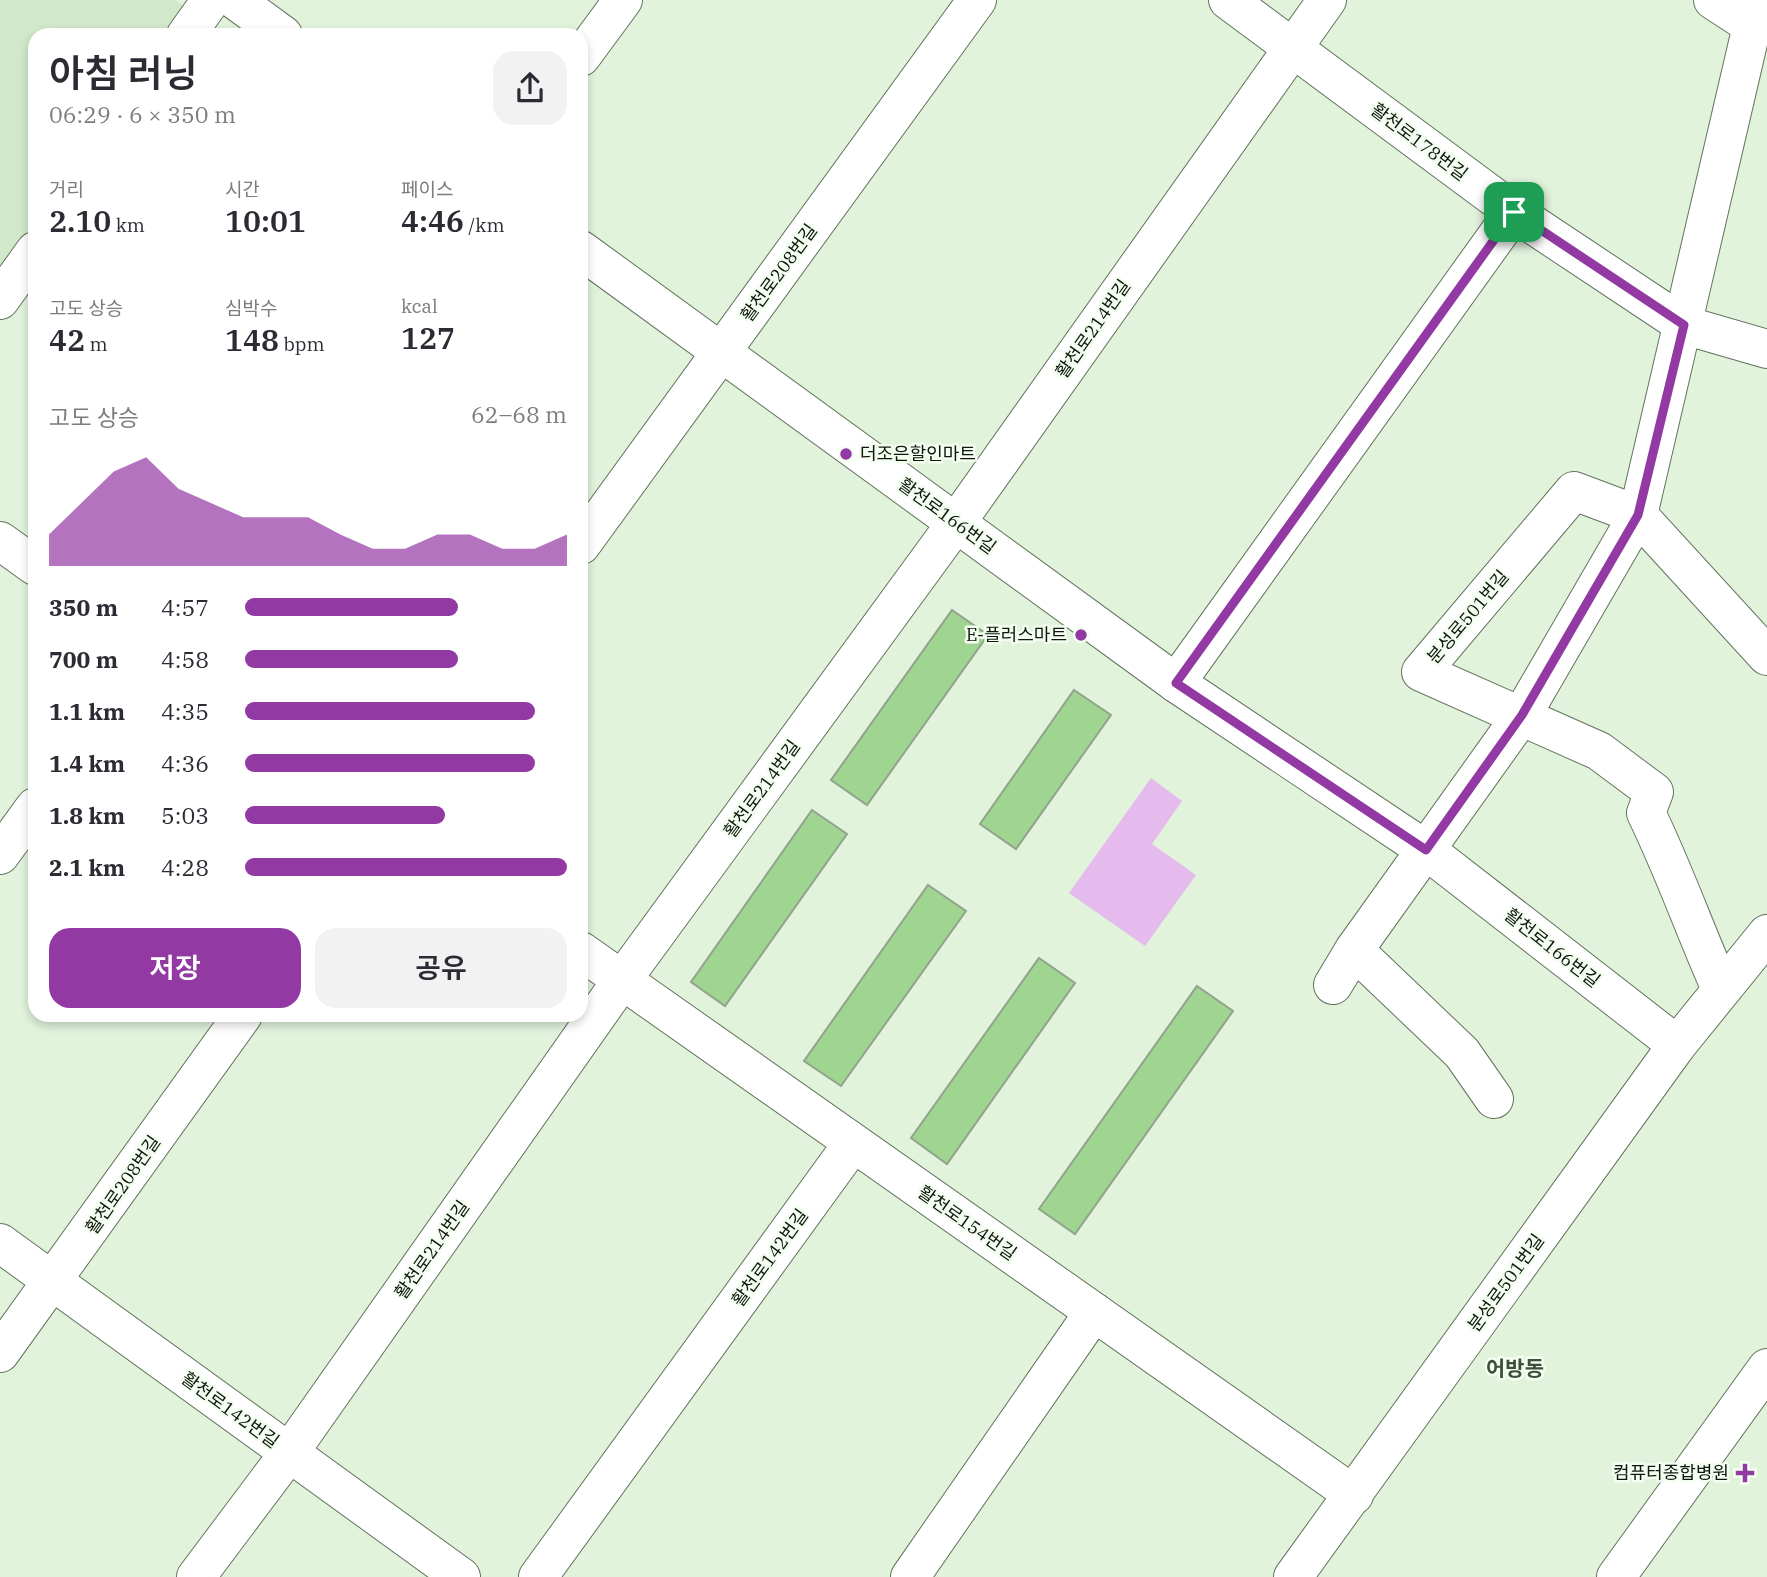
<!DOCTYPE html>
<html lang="ko">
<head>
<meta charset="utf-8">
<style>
	body { margin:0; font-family:"IBM Plex Serif","Noto Sans KR",serif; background:#f2f2f3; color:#2b2b33; height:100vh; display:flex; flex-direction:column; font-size:26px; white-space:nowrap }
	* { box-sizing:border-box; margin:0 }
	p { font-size:23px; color:#7c7c81 }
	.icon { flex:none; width:38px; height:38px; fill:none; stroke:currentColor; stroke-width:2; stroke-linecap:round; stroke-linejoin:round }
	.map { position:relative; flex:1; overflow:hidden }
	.panel { position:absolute; left:28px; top:28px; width:560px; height:994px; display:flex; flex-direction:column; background:#fff; border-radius:21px; box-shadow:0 4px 10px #0003 }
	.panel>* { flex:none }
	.pin { position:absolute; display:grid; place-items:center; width:60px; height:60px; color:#fff; margin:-30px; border-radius:14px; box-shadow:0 4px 10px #0006 }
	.round { display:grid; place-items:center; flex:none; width:74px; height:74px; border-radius:21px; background:#f2f2f3 }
	.overview { display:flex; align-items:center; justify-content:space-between; height:119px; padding:0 21px }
	h1 { font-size:38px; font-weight:600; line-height:52px }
	.metrics { display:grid; grid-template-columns:repeat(3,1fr); gap:10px; height:119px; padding:7px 21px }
	.metrics div { display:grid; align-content:center }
	.metrics b { font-size:30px; font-weight:600 }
	.metrics small { font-size:19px; font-weight:400 }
	.metrics p { font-size:19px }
	.chart { height:196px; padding:14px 21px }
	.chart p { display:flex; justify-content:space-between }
	.chart svg { width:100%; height:126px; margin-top:7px; fill:#9339a4; opacity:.7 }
	.action { display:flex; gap:14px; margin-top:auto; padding:14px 21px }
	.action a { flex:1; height:80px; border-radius:21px; background:#9339a4; color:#fff; font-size:28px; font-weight:600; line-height:80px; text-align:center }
	.action a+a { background:#f2f2f3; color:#2b2b33 }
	ul { padding:0 21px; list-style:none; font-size:23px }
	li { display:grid; grid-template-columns:112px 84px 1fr; align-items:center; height:52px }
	li i { height:18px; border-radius:9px; background:#9339a4 }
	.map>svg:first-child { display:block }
	.built { fill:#d1e8ca }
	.green { fill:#e4bbec }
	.building { fill:#a0d491; stroke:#91a38c; stroke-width:2 }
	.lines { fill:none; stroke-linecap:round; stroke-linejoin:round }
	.minor-casing { stroke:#63735e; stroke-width:40 }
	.minor { stroke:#fff; stroke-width:38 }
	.route-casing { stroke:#fff; stroke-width:14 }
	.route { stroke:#9339a4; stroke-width:9 }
	.poi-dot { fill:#9339a4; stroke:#f3fef0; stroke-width:2.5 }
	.labels { text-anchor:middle; stroke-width:5; stroke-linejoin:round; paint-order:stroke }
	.street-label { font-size:18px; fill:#10160e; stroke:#f3fef0 }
	.poi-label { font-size:18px; fill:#10160e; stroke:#f3fef0; text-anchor:end }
	.quarter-label { font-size:21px; font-weight:bold; fill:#404f3c; stroke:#f3fef0 }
</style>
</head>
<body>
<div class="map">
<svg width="1767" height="1577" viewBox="0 0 1767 1577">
	<rect width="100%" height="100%" fill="#e1f3db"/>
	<path class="built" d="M0,0H175L196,15L181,35H35V240L0,290Z"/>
	<path class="green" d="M1151,778L1182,801L1152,844L1196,875L1145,946L1069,893Z"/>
	<g class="building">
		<path d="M952,610L988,635L867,805L831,780Z"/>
		<path d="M1074,690L1111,715L1016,849L980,824Z"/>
		<path d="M812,810L847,834L725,1006L691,982Z"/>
		<path d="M928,885L966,911L841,1086L804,1061Z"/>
		<path d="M1039,958L1075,983L947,1164L911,1138Z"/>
		<path d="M1197,986L1233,1011L1075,1234L1039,1209Z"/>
	</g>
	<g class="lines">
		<defs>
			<g id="minor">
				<path d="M235,0L283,35"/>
				<path d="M1228,0L1514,212L1684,325L1767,349"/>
				<path d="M1713,0L1753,26"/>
				<path d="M186,35L211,0"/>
				<path d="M581,57L623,0"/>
				<path d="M581,250L1176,683L1426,850L1677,1045"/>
				<path d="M0,300L35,251"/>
				<path d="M0,541L35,566"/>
				<path d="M581,545L977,0"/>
				<path d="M1176,683L1514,212"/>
				<path d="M0,855L35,807"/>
				<path d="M1354,950L1462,1053L1494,1099"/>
				<path d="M581,951L1354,1495"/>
				<path d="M1333,985L1354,950L1522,715L1638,515L1758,0"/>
				<path d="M1721,989C1695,931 1674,870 1646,813L1654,792L1599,751L1421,672L1574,491L1638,515L1767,656"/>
				<path d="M0,1243L461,1577"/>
				<path d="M0,1353L243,1015"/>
				<path d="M196,1577L289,1453L622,980L956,523L1327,0"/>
				<path d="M538,1577L853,1143"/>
				<path d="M910,1577L1094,1312"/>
				<path d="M1293,1577L1677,1045L1767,934"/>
				<path d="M1616,1577L1767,1368"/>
			</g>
		</defs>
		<use href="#minor" class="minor-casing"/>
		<use href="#minor" class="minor"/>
	</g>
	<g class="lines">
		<defs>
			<path id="route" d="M1514,212L1684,325L1638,515L1522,715L1426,850L1176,683Z"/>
		</defs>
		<use href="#route" class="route-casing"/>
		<use href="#route" class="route"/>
	</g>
	<g class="poi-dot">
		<circle cx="846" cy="454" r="7"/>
		<circle cx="1081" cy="635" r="7"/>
		<path d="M1741.5 1462.5h7v7h7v7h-7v7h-7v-7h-7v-7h7z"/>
	</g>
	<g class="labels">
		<g class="street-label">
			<text transform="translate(1419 142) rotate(37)" y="6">활천로178번길</text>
			<text transform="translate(779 273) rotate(-54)" y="6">활천로208번길</text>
			<text transform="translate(1093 329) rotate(-55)" y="6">활천로214번길</text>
			<text transform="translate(947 516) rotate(36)" y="6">활천로166번길</text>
			<text transform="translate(1468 617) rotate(-50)" y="6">분성로501번길</text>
			<text transform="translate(762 789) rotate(-54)" y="6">활천로214번길</text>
			<text transform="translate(1552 948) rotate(38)" y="6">활천로166번길</text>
			<text transform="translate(123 1185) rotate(-55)" y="6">활천로208번길</text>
			<text transform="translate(967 1223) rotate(35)" y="6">활천로154번길</text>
			<text transform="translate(432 1250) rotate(-55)" y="6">활천로214번길</text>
			<text transform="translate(770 1258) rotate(-54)" y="6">활천로142번길</text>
			<text transform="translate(1506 1283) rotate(-54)" y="6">분성로501번길</text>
			<text transform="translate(230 1410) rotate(36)" y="6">활천로142번길</text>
		</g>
		<g class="poi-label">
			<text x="860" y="460" text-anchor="start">더조은할인마트</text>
			<text x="1067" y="641">E-플러스마트</text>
			<text x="1729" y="1479">컴퓨터종합병원</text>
		</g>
		<g class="quarter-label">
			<text x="1515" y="1376">어방동</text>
		</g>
	</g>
</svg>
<div class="pin" style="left:1514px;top:212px;background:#1e9e55"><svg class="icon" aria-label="arrive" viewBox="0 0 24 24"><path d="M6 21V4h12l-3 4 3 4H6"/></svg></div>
<section class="panel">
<div class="overview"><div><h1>아침 러닝</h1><p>06:29 · 6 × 350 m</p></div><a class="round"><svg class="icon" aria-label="share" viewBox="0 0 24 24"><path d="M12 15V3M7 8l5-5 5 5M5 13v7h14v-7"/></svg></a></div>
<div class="metrics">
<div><p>거리</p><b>2.10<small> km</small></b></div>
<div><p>시간</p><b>10:01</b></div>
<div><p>페이스</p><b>4:46<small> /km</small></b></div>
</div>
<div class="metrics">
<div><p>고도 상승</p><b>42<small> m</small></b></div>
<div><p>심박수</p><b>148<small> bpm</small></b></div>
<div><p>kcal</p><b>127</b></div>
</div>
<div class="chart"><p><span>고도 상승</span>62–68 m</p>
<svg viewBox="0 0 160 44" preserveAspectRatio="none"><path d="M0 44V33L10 22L20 11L30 6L40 17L50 22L60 27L70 27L80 27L90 33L100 38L110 38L120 33L130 33L140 38L150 38L160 33V44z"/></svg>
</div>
<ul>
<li><b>350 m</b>4:57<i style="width:66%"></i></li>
<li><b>700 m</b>4:58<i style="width:66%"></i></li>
<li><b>1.1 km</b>4:35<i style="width:90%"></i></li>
<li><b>1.4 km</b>4:36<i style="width:90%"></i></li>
<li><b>1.8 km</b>5:03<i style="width:62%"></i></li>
<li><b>2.1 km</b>4:28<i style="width:100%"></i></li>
</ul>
<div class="action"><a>저장</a><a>공유</a></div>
</section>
</div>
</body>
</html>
